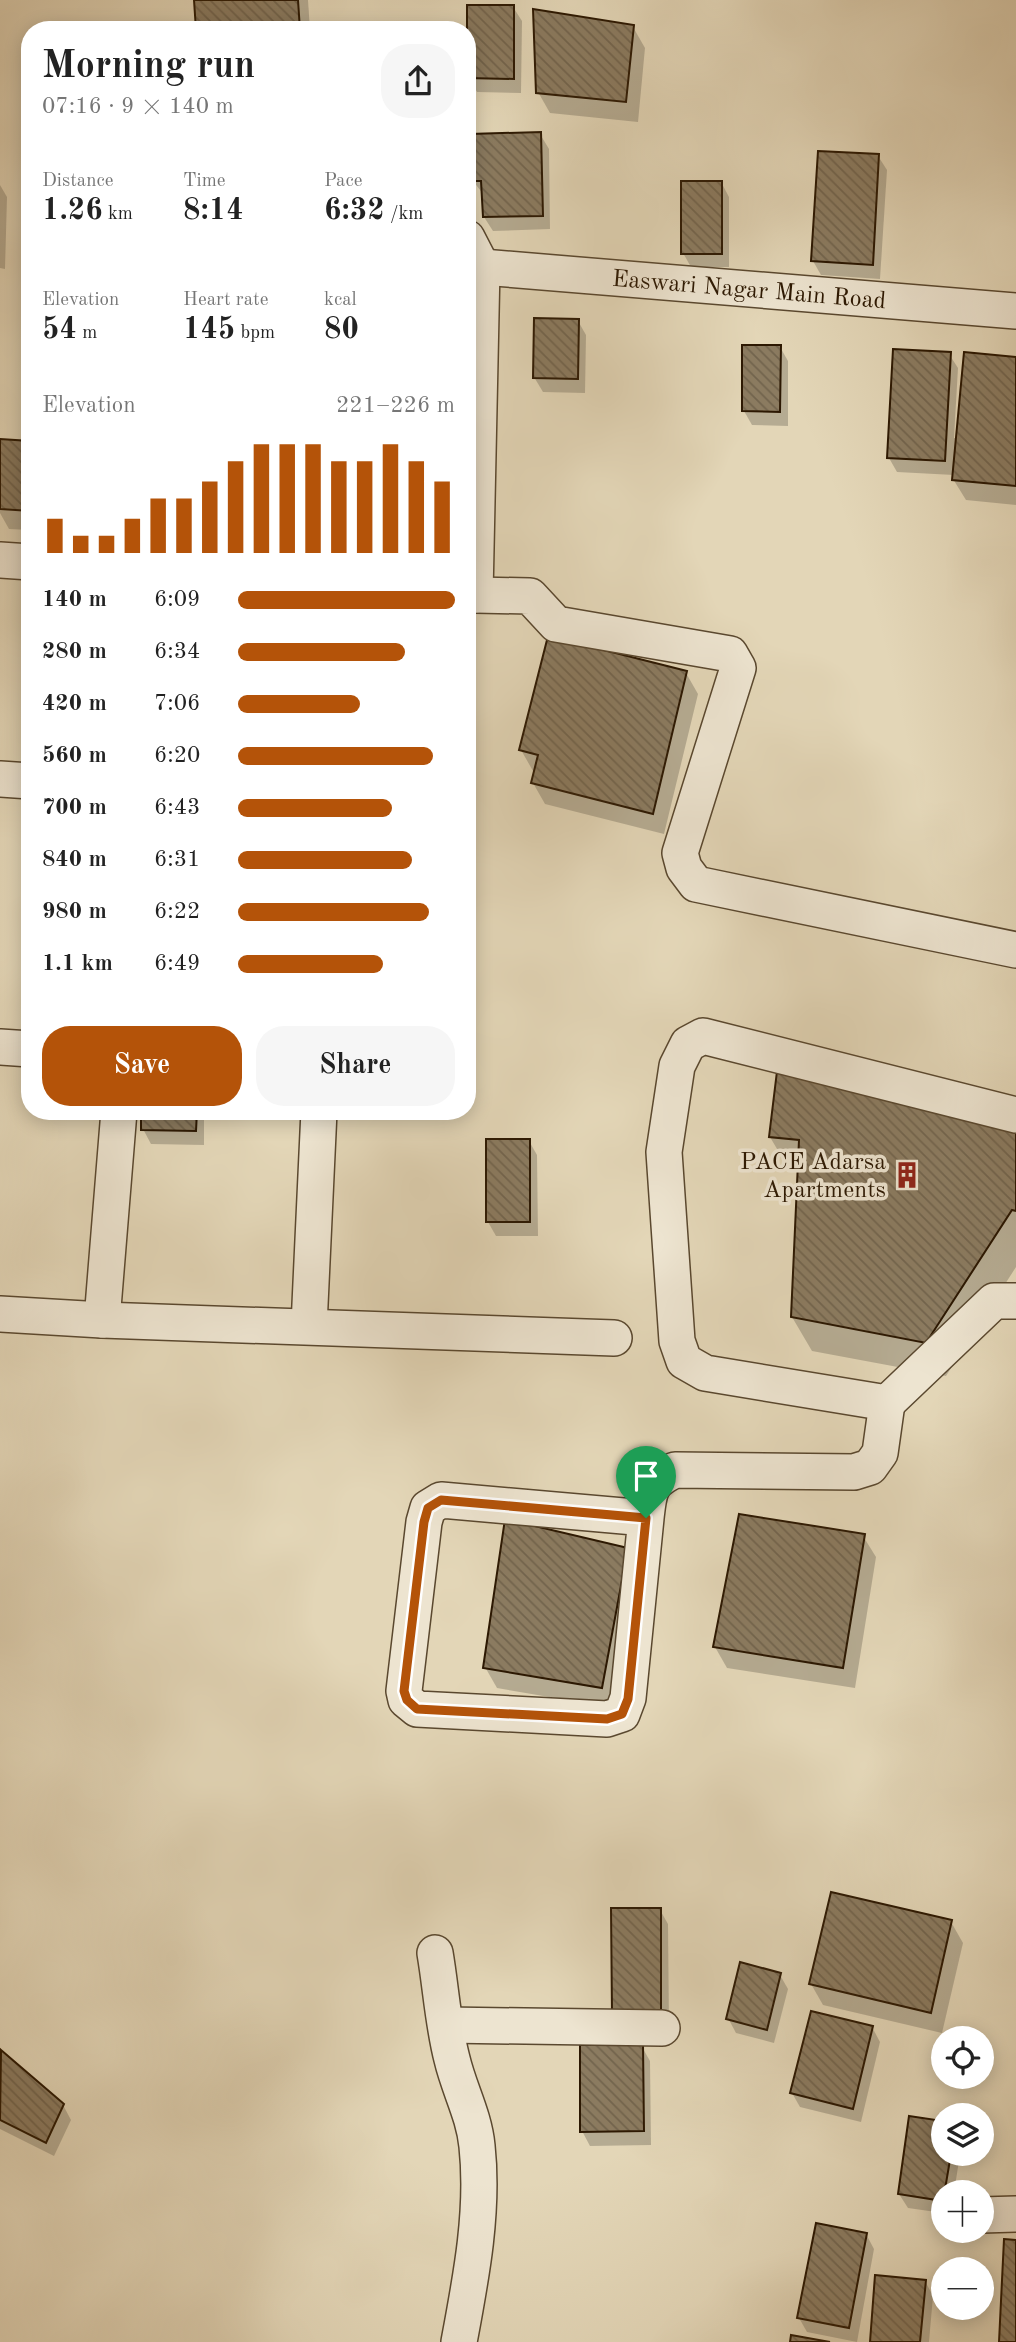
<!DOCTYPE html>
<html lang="en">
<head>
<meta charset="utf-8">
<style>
	body { margin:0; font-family:"Old Standard TT",serif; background:#f6f6f6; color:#222; height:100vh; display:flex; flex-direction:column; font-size:26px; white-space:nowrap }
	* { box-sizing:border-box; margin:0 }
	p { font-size:23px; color:#767676 }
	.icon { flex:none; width:38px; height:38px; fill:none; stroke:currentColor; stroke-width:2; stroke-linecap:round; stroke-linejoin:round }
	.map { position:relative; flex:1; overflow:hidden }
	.details { position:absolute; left:21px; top:21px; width:455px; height:1099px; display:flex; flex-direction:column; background:#fff; border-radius:28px; box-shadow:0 4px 18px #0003 }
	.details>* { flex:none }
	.controls { position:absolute; left:931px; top:2026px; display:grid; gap:14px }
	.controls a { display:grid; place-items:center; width:63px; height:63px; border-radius:50%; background:#fff; box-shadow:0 4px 18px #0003; font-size:35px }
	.pin { position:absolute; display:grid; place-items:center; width:60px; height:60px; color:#fff; margin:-72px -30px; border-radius:50% 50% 50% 0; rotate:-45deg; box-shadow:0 0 7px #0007 }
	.pin .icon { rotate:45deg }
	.round { display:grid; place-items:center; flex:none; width:74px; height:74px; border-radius:28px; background:#f6f6f6 }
	.headline { display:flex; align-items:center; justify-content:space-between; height:119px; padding:0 21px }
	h1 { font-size:38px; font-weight:600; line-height:52px }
	.figures { display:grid; grid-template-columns:repeat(3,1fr); gap:10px; height:119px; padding:7px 21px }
	.figures div { display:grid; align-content:center }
	.figures b { font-size:30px; font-weight:600 }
	.figures small { font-size:19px; font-weight:400 }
	.figures p { font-size:19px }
	.chart { height:196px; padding:14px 21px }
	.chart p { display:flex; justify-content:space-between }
	.chart svg { width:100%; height:126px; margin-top:7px; stroke:#b45309; stroke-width:6 }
	.primary-button { display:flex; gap:14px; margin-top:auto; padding:14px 21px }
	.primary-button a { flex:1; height:80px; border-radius:28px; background:#b45309; color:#fff; font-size:28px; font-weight:600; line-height:80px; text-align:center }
	.primary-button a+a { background:#f6f6f6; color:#222 }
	ul { padding:0 21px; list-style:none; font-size:23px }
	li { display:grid; grid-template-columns:112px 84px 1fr; align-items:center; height:52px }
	li i { height:18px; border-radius:9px; background:#b45309 }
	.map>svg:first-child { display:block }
	.shadow { fill:#0003 }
	.building { fill:url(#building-back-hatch); stroke:#2c1802; stroke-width:2 }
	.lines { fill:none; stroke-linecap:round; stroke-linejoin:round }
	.minor-casing { stroke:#5a482f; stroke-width:38 }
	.minor { stroke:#ede4d0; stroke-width:35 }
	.route-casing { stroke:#fff; stroke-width:14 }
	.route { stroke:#b45309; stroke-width:9 }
	.labels { text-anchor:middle; stroke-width:7; stroke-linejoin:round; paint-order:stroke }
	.street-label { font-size:24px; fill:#2c1802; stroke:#ede4d0 }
	.poi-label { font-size:24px; fill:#2c1802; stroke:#ede4d0; text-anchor:end }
</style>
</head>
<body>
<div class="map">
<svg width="1016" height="2342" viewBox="0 0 1016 2342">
	<defs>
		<pattern id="building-back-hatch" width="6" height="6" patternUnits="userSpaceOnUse" patternTransform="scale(1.75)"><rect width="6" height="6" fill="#8b7b60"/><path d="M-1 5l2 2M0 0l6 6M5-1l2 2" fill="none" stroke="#72644d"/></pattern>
	</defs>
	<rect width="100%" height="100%" fill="#e3d6b7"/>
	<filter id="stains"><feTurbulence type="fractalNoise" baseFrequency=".00286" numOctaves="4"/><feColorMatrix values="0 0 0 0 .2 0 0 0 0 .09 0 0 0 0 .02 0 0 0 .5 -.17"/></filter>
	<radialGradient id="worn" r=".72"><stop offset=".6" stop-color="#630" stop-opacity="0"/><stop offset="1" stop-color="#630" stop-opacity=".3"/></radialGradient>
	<g class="shadow">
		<path d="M196,0H308L310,30H197Z"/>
		<path d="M513,7L522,21L521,93L477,92L469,78Z"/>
		<path d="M633,27L645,48L638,122L550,113L538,92Z"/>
		<path d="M540,134L549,149L550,229L493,231L484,217V195L473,181Z"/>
		<path d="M878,156L887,170L880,279L821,275L813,261Z"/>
		<path d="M721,182L729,197V267H691L683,253Z"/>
		<path d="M0,185L7,197L5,269L0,268Z"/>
		<path d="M578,321L586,335L585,393L543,392L534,377Z"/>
		<path d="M780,347L788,361V426L752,425L744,411Z"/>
		<path d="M949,354L958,368L954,438H957L1016,358V505L966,500L953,479L954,475L897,472L889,458Z"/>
		<path d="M30,442V530L9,529L0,513V457Z"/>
		<path d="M686,673L698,694L664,834L545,804L533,783L536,771H533L521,750Z"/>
		<path d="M143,1111H204V1145L151,1144L143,1129Z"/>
		<path d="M1016,1124V1267L946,1376L812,1351L792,1317L799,1172L790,1171L770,1137Z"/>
		<path d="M529,1141L537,1155L538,1236H496L488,1222Z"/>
		<path d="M863,1536L876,1557L855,1688L727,1668L715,1647Z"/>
		<path d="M627,1549L614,1708L497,1688L485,1667Z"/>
		<path d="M660,1910L668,1924L669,2028L613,2013Z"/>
		<path d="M951,1922L963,1943L942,2033L823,2005L811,1984Z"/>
		<path d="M780,1975L788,1989L774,2043L736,2033L728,2018Z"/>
		<path d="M872,2027L880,2042L861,2122L800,2107L792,2093Z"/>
		<path d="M642,2047L650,2061L651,2145L590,2146L582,2131Z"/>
		<path d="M2,2053L63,2105L71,2120L54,2156L0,2129V2066Z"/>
		<path d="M911,2118L943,2123V2154H960L954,2193H943V2213L908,2208L899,2194Z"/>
		<path d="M866,2234L874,2249L857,2342L807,2332L799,2318Z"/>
		<path d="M925,2281L933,2296L929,2342H872Z"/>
	</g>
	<g class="building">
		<path d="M194,0H298L300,30H196Z"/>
		<path d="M467,5H514V79L467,78Z"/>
		<path d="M533,9L634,25L626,102L536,93Z"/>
		<path d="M170,26V30L108,29Z"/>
		<path d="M541,132L543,216L483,217L481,181H471L470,134Z"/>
		<path d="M818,151L879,154L873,265L811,261Z"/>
		<rect x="681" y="181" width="41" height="73"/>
		<path d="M534,318L579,319L578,379L533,378Z"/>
		<path d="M742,345H781L780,412L742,411Z"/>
		<path d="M893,349L951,352L945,461L887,458Z"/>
		<path d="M964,352L1016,357V486L952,480Z"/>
		<path d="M0,439L30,441V511L0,509Z"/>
		<path d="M548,636L687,671L653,814L531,783L538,755L519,750Z"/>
		<path d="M778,1063L1016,1123V1211L1012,1210L926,1343L791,1317L799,1140L769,1137Z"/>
		<path d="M141,1111H197L196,1131L141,1130Z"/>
		<rect x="486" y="1139" width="44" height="83"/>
		<path d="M739,1514L865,1534L843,1668L713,1647Z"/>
		<path d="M505,1519L628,1548L602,1688L483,1668Z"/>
		<path d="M831,1892L952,1920L931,2013L809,1984Z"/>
		<path d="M611,1908H661V2014H612Z"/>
		<path d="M740,1962L781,1973L767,2030L726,2019Z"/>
		<path d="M811,2011L873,2026L853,2109L790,2093Z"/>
		<path d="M580,2045H643L644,2131L580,2132Z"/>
		<path d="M1,2050L64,2104L46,2143L0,2120Z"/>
		<path d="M909,2116L943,2121V2154H951L943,2201L898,2194Z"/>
		<path d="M816,2223L867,2233L849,2328L797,2318Z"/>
		<path d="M1004,2239L1016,2240V2342H999Z"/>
		<path d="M875,2275L926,2280L920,2342H870Z"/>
		<path d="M791,2335L830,2342H790Z"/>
	</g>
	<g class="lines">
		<defs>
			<g id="minor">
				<path d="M467,238L482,267L475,595L467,594"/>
				<path id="s1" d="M482,267L1016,311"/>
				<path d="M0,560L30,562"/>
				<path d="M475,595L530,596L556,624L730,654L738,668L680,853L684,868L696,884L1016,950"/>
				<path d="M0,779L30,781"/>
				<path d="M0,1047L30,1049"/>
				<path d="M1016,1115L703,1036L688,1044L677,1066L664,1152L677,1341L684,1361L705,1373L887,1403L994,1301H1016"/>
				<path d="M0,1314L102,1320L614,1338"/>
				<path d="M102,1320L119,1111"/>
				<path d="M309,1326L319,1111"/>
				<path d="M646,1518L441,1500L428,1508L424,1522L404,1691L406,1700L417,1709L607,1719L622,1714L628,1698L646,1518C649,1491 649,1482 675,1470L854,1472L870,1467L880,1453L887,1403"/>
				<path d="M435,1953C441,1988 443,2025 452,2059C459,2089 474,2115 477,2146C484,2211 471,2278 459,2342"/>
				<path d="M446,2025L662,2028"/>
				<path d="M982,2215L1016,2214"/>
			</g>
		</defs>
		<use href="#minor" class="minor-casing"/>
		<use href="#minor" class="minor"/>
	</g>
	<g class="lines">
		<defs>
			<path id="route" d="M441,1500L646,1518L628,1699L622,1714L607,1719L417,1709L407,1700L404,1691L424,1522L428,1508Z"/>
		</defs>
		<use href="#route" class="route-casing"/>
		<use href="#route" class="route"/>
	</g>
	<defs>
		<symbol id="building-bare" viewBox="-9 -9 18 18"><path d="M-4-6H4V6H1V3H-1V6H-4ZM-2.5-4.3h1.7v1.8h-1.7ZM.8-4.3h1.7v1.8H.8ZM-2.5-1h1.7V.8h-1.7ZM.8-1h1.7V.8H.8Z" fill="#8f2418" stroke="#ede4d0" stroke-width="2.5" paint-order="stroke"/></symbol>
	</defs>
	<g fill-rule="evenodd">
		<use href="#building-bare" x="888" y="1156" width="38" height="38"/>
	</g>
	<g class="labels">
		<g class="street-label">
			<text dy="8" stroke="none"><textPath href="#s1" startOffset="268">Easwari Nagar Main Road</textPath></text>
		</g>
		<g class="poi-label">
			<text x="886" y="1169">PACE Adarsa<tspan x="886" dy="28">Apartments</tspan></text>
		</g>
	</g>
	<rect width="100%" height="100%" filter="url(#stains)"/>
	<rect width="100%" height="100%" fill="url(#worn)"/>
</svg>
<div class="controls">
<a><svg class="icon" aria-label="locate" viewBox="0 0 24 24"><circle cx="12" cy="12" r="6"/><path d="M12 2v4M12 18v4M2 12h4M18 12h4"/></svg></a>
<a><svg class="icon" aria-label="layers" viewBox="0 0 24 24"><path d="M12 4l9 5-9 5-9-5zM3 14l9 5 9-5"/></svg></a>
<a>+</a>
<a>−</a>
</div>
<div class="pin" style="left:646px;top:1518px;background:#1e9e55"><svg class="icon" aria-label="arrive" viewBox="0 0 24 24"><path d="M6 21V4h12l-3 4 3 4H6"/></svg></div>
<section class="details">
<div class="headline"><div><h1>Morning run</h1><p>07:16 · 9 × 140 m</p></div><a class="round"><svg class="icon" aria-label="share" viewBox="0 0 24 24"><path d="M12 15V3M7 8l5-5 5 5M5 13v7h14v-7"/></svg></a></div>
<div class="figures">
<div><p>Distance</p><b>1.26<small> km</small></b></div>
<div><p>Time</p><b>8:14</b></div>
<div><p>Pace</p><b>6:32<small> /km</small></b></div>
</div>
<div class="figures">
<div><p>Elevation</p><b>54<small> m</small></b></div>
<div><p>Heart rate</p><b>145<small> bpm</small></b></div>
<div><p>kcal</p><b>80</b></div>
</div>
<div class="chart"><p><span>Elevation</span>221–226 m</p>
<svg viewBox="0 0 160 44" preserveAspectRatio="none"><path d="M5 44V32M15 44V38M25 44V38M35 44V32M45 44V25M55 44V25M65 44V19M75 44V12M85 44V6M95 44V6M105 44V6M115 44V12M125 44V12M135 44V6M145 44V12M155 44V19"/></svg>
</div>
<ul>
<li><b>140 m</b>6:09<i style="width:100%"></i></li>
<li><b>280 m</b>6:34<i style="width:77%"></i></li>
<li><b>420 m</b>7:06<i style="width:56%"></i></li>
<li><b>560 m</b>6:20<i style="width:90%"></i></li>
<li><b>700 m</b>6:43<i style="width:71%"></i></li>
<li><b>840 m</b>6:31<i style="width:80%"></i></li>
<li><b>980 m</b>6:22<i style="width:88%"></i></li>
<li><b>1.1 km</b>6:49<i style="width:67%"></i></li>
</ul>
<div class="primary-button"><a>Save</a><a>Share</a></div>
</section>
</div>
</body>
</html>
